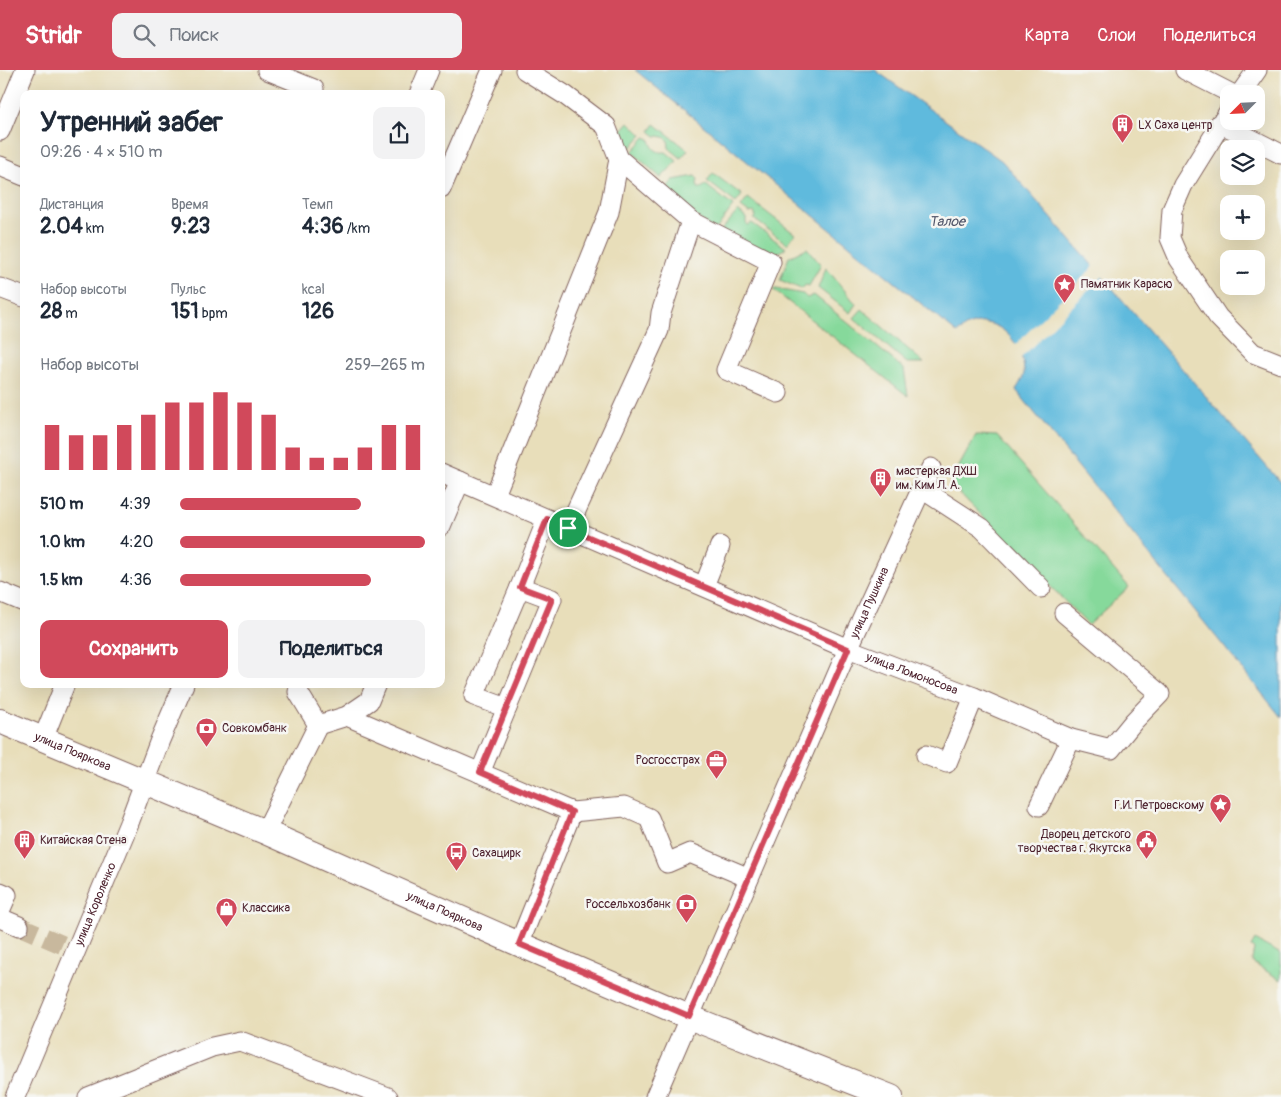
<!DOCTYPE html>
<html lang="ru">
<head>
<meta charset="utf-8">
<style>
	body { margin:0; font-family:Pangolin,sans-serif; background:#f2f2f3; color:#1f2937; height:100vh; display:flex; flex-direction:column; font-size:19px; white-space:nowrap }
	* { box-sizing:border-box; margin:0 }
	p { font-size:16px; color:#747a83 }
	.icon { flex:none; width:28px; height:28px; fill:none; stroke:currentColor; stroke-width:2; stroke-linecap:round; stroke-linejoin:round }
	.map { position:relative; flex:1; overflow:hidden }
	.drawer { position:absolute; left:20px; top:20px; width:425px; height:598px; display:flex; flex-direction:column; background:#fff; border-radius:10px; box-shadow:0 5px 20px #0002 }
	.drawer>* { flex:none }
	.needle { width:32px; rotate:246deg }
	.fabs { position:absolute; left:1220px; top:15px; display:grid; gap:10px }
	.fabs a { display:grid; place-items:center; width:45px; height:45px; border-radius:10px; background:#fff; box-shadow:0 5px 20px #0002; font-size:25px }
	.pin { position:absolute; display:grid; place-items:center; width:42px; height:42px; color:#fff; margin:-21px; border:2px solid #fff; border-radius:50%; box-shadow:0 1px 5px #0007 }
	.round { display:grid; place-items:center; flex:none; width:52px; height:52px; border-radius:10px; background:#f2f2f3 }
	.headline { display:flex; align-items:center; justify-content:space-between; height:85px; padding:0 20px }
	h1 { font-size:28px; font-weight:700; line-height:38px }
	.stats { display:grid; grid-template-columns:repeat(3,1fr); gap:8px; height:85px; padding:5px 20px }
	.stats div { display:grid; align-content:center }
	.stats b { font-size:21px; font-weight:700 }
	.stats small { font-size:14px; font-weight:400 }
	.stats p { font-size:14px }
	.chart { height:140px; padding:10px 20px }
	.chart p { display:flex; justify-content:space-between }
	.chart svg { width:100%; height:90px; margin-top:5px; stroke:#d1495b; stroke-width:6 }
	.primary-button { display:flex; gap:10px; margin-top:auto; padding:10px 20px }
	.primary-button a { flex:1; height:58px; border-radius:10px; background:#d1495b; color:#fff; font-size:20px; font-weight:700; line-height:58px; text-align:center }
	.primary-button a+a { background:#f2f2f3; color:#1f2937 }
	ul { padding:0 20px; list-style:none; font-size:16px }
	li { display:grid; grid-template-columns:80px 60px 1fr; align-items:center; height:38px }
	li i { height:12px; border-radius:6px; background:#d1495b }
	header { display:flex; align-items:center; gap:30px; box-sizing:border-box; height:70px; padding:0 25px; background:#d1495b; color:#fff }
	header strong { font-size:24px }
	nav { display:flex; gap:28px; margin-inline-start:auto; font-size:18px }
	.search { width:350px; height:45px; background:#f2f2f3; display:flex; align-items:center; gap:12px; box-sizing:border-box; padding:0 18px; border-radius:10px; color:#747a83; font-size:19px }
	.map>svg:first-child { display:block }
	.green { fill:#86d99b; stroke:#687c63 }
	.water { fill:#5fbadd; stroke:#546c84 }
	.pier { fill:#e8deba }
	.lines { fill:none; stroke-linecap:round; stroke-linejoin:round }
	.minor-tunnel { stroke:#c8b89d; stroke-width:19; stroke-dasharray:19 9; stroke-linecap:butt }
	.minor-casing { stroke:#81625d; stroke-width:21 }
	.major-casing { stroke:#81625d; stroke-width:26 }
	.minor { stroke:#fff; stroke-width:19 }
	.major { stroke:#fff; stroke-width:24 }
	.route-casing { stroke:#fff; stroke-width:10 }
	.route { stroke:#d1495b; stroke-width:6 }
	.labels { text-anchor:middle; stroke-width:5; stroke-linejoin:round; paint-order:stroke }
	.poi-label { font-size:12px; fill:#4a1f2b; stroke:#f6f6f2; text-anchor:start }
	.street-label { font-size:12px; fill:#4a1f2b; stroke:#f6f6f2 }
	.water-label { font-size:14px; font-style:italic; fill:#515569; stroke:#f6f6f2 }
</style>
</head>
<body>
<header>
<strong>Stridr</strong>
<div class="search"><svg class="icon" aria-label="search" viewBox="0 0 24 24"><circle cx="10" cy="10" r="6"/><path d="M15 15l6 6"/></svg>Поиск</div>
<nav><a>Карта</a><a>Слои</a><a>Поделиться</a></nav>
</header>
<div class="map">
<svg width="1281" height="1027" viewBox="0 0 1281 1027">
	<rect width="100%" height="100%" fill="#f6f6f2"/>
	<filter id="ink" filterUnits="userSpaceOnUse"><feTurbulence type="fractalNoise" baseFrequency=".02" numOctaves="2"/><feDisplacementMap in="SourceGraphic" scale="10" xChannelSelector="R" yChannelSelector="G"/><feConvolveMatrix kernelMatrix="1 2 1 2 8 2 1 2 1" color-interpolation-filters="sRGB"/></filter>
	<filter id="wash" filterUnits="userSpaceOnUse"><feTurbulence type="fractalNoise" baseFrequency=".0096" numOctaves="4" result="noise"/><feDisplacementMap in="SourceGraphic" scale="20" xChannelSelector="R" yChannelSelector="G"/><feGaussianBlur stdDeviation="1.12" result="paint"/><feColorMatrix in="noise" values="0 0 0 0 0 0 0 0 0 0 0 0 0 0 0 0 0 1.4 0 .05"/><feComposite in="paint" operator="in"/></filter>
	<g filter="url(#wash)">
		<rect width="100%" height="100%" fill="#e8deba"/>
		<g class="green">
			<path d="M629,52L642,65L629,80L615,68Z"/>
			<path d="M655,54L688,80L681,88L669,78L668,70L664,67L656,66L650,61Z"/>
			<path d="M645,67L650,69C652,79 656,83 666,82L677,91L661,108L632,82Z"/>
			<path d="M713,103L742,125L736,133L707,111Z"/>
			<path d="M695,106L698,109L697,113L698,118H701L706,115L733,136L715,161L664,122L673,110Z"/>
			<path d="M748,128L795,164L787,174L754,149L756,147L754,142L749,143L741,137Z"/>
			<path d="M738,141L746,148V153L748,155L752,153L786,178L768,188L718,164Z"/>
			<path d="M807,178L821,195L809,216L806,215L801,219L780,210L789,187Z"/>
			<path d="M826,198L856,234L850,243L818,218Z"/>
			<path d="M771,218L803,224L807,228L814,225L904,299L908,326Z"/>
			<path d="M862,239L924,293H907L854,248Z"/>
			<path d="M976,365L997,366L1129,517L1088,555L950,413Z"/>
			<path d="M1255,870L1281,884V910L1253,893L1252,890L1254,879L1251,877Z"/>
		</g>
		<path class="water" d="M635,0H875L1002,91L1281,413V647L1016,320C1019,314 1024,308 1024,302C1024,275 999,244 970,255C966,256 961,260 957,263Z"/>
		<path class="pier" d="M1095,195L1104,205L1020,289V285L1014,276Z"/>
	</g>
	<g filter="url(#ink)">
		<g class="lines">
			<path class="minor-tunnel" d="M19,856L63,875"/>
			<defs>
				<g id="minor">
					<path d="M267,0L314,19L313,24"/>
					<path d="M525,0L565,25L606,56L619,89L691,151L661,243L659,260L568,458"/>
					<path d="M1185,0L1232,24"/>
					<path d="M419,24L429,0"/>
					<path d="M1240,24L1257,0"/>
					<path d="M1229,41L1183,115L1172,140L1170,168L1179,189L1218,247L1253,283L1281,294"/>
					<path d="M1220,53L1281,84"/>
					<path d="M0,61L25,0"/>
					<path d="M0,96L24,106"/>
					<path d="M441,119L492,0"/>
					<path d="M691,151L771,192L726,300L778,323"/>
					<path d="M0,218L24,227"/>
					<path id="s1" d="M441,403L848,579L974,627L1071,669L1111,679L1134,651L1160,624L1064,543"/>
					<path d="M922,419L982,458L1041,518"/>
					<path d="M495,425L609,142L619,89"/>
					<path d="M441,456L460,411"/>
					<path d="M704,516L720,476"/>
					<path d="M0,522L24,532"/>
					<path d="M507,638L474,626L520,517"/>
					<path d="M347,646L572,742L624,737L649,748L667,793L690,783L749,808"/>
					<path d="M318,655L347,646L369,631L376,614"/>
					<path d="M43,669L65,614"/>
					<path d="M926,685L947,693L974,627"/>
					<path d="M480,703L552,529L520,517L547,449"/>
					<path d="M1039,736L1071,669"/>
					<path d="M265,762L318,655L298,622L300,614"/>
					<path d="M0,822L7,825L0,841"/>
					<path d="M0,848L19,856"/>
					<path d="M519,874L572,742"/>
					<path id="s2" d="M15,1027L129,753L160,670L184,614"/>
					<path d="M88,1027L212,977L240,971L388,1027"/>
					<path id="s3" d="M655,1027L848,579L931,398"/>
				</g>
				<g id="major">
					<path id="s4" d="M0,651L265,762L519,874L689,947L891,1027"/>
				</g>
			</defs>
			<use href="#minor" class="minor-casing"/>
			<use href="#major" class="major-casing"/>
			<use href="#minor" class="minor"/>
			<use href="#major" class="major"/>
		</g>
	</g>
	<g class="lines" filter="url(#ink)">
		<defs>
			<path id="route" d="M547,449L848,579L689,946L519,874L572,742L480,702L552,529L520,517Z"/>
		</defs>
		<use href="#route" class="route-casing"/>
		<use href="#route" class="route"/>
	</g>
	<defs>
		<symbol id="building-pin" viewBox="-11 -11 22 30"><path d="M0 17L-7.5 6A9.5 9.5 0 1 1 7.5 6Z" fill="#d1495b" stroke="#f6f6f2"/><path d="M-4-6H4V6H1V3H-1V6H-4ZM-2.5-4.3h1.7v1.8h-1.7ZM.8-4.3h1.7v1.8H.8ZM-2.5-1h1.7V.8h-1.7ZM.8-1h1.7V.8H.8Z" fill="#fff"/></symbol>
		<symbol id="sight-pin" viewBox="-11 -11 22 30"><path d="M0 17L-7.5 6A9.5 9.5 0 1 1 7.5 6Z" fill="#d1495b" stroke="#f6f6f2"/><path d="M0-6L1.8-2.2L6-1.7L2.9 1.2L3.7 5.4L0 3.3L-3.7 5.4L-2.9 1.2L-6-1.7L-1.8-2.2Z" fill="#fff"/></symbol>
		<symbol id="bank-pin" viewBox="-11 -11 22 30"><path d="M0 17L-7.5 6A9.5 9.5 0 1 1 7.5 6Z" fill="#d1495b" stroke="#f6f6f2"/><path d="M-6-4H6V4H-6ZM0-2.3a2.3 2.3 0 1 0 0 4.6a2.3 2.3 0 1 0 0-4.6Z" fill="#fff"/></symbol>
		<symbol id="office-pin" viewBox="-11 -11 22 30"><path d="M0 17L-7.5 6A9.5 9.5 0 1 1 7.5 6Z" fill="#d1495b" stroke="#f6f6f2"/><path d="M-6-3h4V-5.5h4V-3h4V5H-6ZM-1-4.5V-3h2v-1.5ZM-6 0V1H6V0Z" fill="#fff"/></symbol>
		<symbol id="civic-pin" viewBox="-11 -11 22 30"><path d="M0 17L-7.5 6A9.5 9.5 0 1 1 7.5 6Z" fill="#d1495b" stroke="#f6f6f2"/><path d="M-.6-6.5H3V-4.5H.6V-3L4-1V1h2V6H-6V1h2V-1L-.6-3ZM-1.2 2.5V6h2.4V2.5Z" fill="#fff"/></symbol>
		<symbol id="bus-pin" viewBox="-11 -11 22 30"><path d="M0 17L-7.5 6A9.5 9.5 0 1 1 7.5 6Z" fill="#d1495b" stroke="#f6f6f2"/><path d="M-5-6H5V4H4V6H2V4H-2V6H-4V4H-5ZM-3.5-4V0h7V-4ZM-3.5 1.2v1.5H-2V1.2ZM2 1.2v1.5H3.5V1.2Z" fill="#fff"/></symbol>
		<symbol id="shop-pin" viewBox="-11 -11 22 30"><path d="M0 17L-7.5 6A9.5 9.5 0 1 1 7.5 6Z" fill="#d1495b" stroke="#f6f6f2"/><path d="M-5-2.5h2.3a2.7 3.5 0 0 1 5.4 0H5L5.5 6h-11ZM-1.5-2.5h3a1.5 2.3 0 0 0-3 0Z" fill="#fff"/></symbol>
	</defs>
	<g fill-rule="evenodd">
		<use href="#building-pin" x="1110" y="42" width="25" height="34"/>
		<use href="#sight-pin" x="1052" y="202" width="25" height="34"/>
		<use href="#building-pin" x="868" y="396" width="25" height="34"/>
		<use href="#bank-pin" x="194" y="646" width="25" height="34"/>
		<use href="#office-pin" x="704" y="678" width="25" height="34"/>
		<use href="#sight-pin" x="1208" y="722" width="25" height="34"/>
		<use href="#building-pin" x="12" y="758" width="25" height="34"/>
		<use href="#civic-pin" x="1134" y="758" width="25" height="34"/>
		<use href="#bus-pin" x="444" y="770" width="25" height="34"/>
		<use href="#bank-pin" x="674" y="822" width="25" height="34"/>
		<use href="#shop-pin" x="214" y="826" width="25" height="34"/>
	</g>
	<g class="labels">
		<g class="poi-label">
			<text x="1138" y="59">LX Саха центр</text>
			<text x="1081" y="218">Памятник Карасю</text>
			<text x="896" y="405">мастеркая ДХШ<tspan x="896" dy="14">им. Ким Л. А.</tspan></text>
			<text x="222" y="662">Совкомбанк</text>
			<text x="700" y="694" text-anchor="end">Росгосстрах</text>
			<text x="1204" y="739" text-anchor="end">Г.И. Петровскому</text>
			<text x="1131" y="768" text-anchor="end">Дворец детского<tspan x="1131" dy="14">творчества г. Якутска</tspan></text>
			<text x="40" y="774">Китайская Стена</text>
			<text x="472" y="787">Сахацирк</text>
			<text x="671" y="838" text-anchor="end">Россельхозбанк</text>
			<text x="242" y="842">Классика</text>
		</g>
		<g class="street-label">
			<text dy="4" stroke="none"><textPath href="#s3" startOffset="539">улица Пушкина</textPath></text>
			<text dy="4" stroke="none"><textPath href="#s1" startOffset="512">улица Ломоносова</textPath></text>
			<text dy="4" stroke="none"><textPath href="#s4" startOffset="79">улица Пояркова</textPath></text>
			<text dy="4" stroke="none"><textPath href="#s2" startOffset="209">улица Короленко</textPath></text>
			<text dy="4" stroke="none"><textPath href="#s4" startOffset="484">улица Пояркова</textPath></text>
		</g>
		<g class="water-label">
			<text x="947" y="156">Талое</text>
		</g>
	</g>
</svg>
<div class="fabs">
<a><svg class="needle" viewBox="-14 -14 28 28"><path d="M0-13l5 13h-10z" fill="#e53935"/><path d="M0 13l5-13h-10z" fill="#747a83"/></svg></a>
<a><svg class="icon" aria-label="layers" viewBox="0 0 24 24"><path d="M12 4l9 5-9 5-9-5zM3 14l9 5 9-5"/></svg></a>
<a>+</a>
<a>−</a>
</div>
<div class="pin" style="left:568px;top:458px;background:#1e9e55"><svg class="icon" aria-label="arrive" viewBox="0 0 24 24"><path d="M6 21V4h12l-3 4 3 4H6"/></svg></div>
<section class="drawer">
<div class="headline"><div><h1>Утренний забег</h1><p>09:26 · 4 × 510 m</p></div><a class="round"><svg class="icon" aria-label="share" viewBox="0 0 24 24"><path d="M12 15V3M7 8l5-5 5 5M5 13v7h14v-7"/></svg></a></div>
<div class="stats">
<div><p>Дистанция</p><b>2.04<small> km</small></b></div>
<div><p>Время</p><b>9:23</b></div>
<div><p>Темп</p><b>4:36<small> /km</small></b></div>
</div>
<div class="stats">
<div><p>Набор высоты</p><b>28<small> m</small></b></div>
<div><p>Пульс</p><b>151<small> bpm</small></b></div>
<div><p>kcal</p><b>126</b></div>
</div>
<div class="chart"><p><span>Набор высоты</span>259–265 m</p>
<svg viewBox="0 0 160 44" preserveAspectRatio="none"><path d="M5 44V22M15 44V27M25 44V27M35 44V22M45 44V17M55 44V11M65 44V11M75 44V6M85 44V11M95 44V17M105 44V33M115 44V38M125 44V38M135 44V33M145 44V22M155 44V22"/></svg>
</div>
<ul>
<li><b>510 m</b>4:39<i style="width:74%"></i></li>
<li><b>1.0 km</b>4:20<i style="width:100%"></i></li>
<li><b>1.5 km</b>4:36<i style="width:78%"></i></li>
</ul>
<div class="primary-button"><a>Сохранить</a><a>Поделиться</a></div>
</section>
</div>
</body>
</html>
